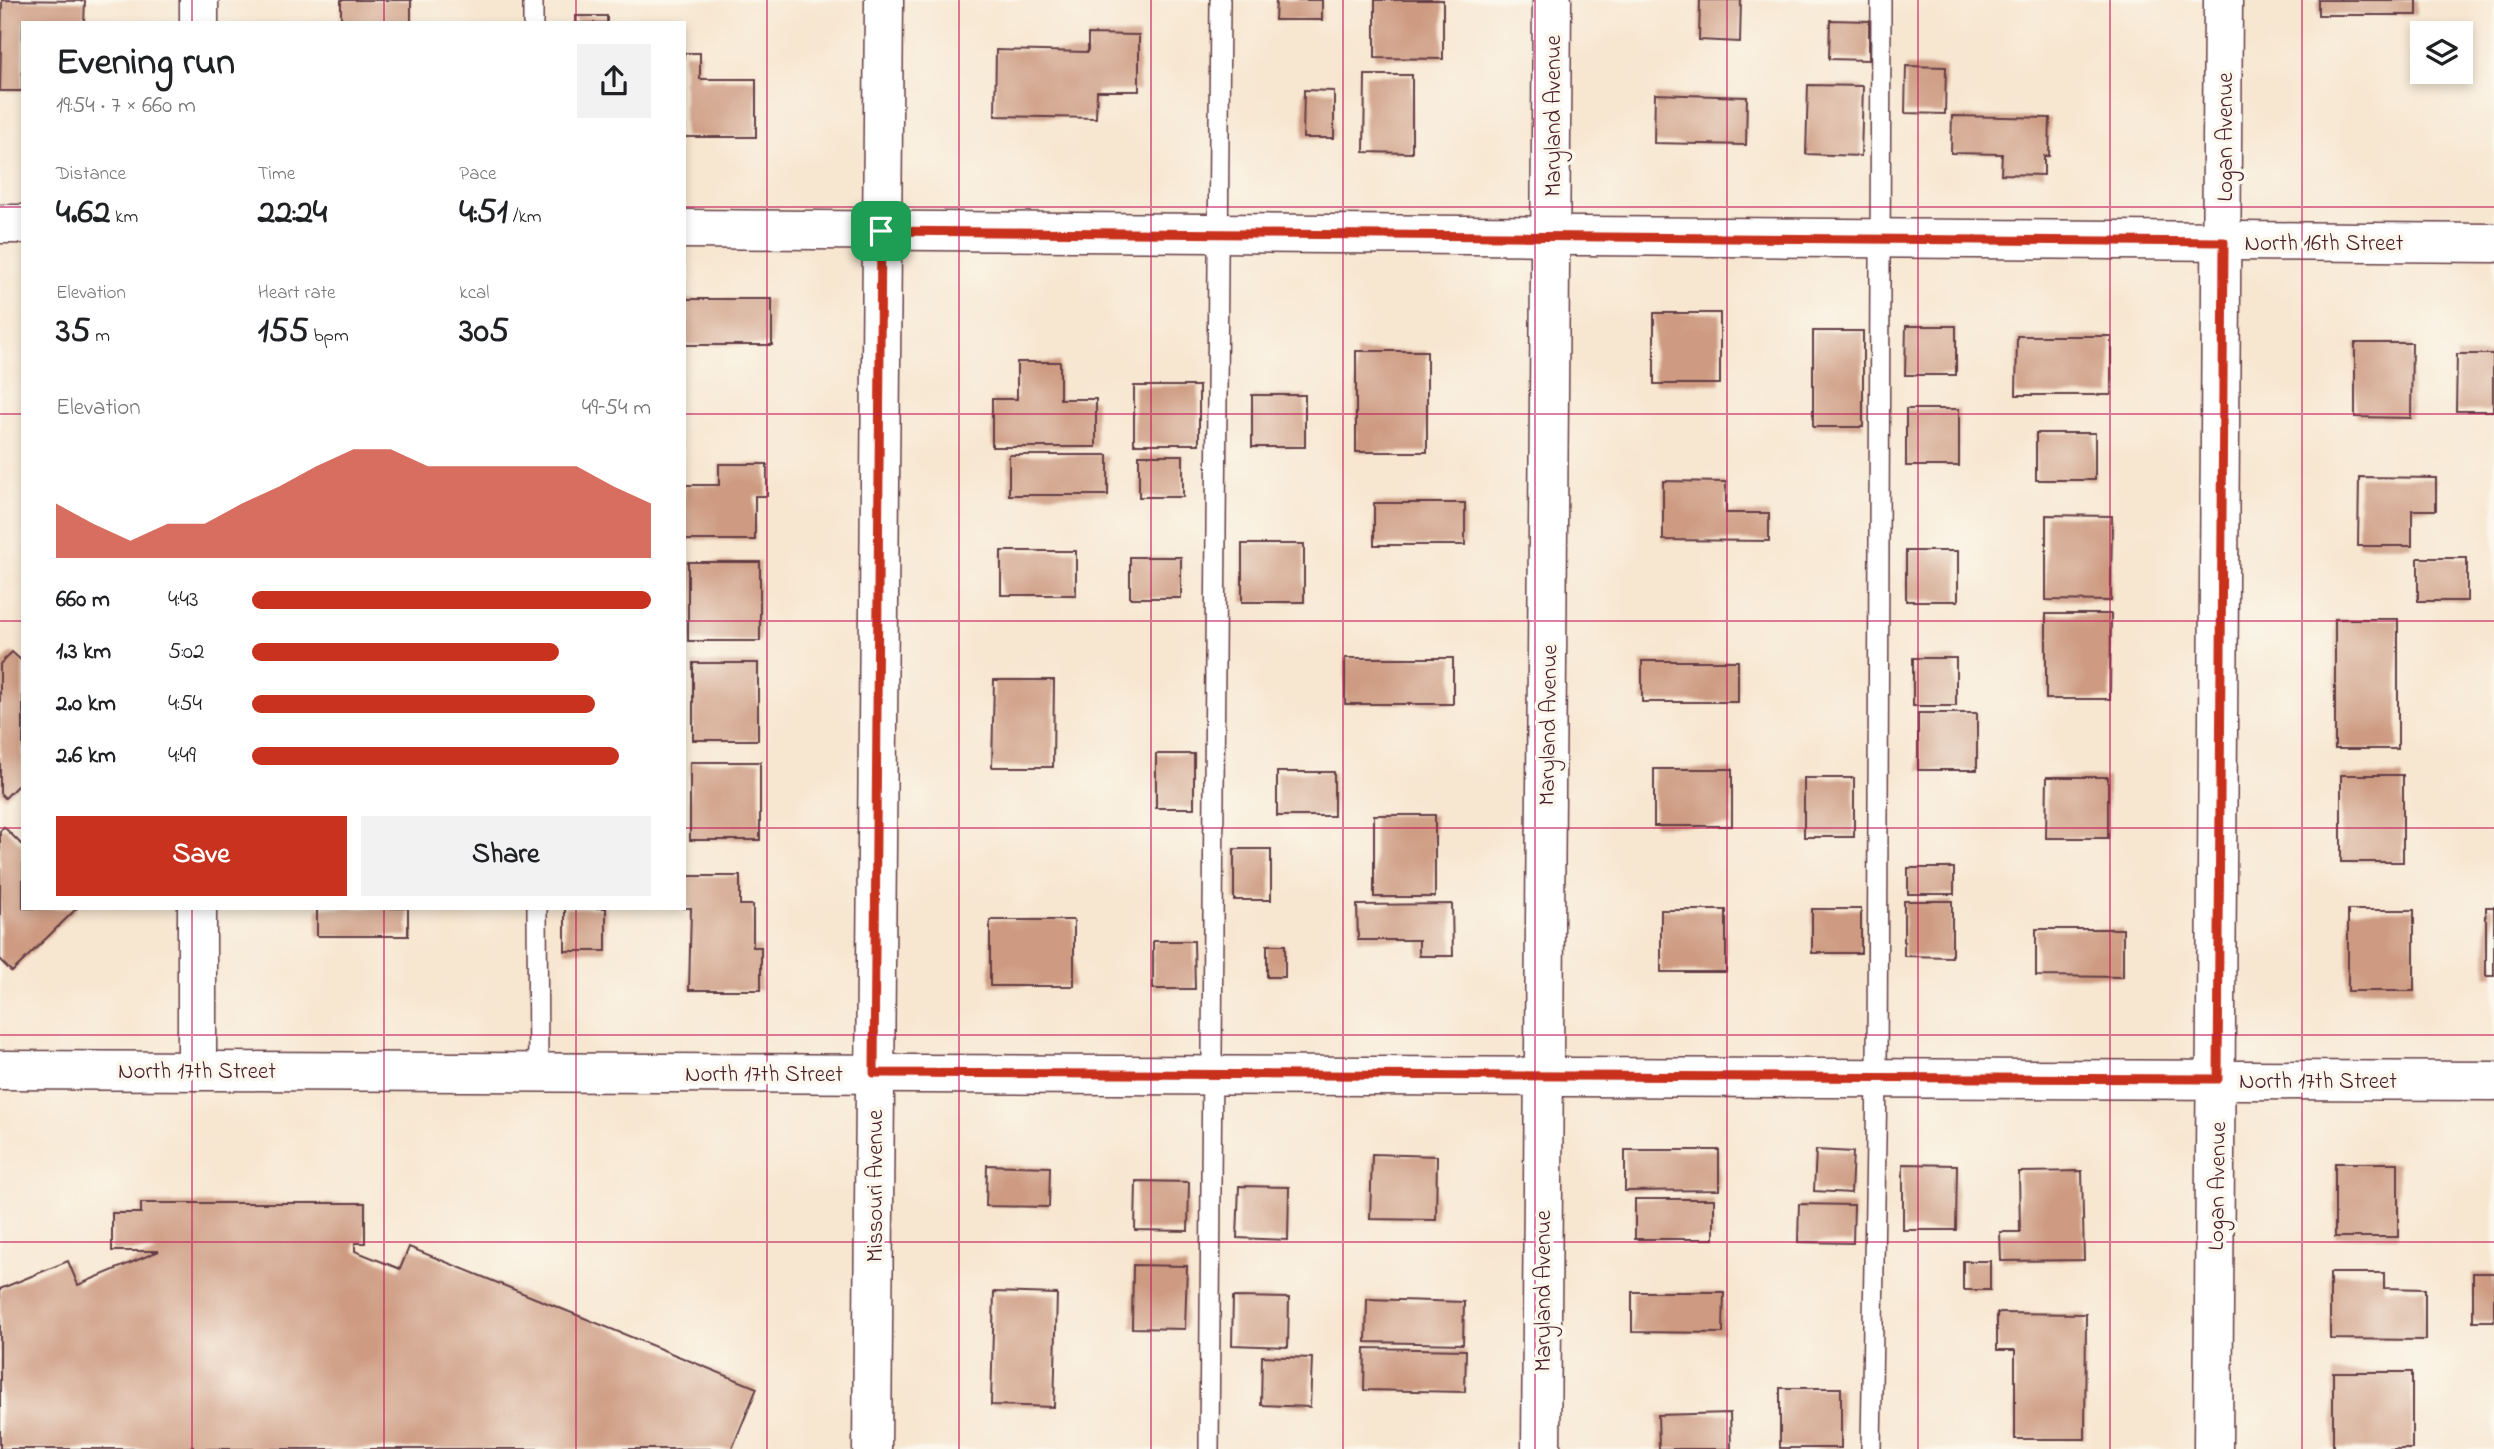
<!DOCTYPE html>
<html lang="en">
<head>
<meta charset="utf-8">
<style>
	body { margin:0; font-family:"Indie Flower",sans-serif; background:#f2f2f2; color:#202124; height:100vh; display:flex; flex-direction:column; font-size:26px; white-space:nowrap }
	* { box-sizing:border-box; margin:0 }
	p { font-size:23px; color:#757577 }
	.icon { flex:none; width:38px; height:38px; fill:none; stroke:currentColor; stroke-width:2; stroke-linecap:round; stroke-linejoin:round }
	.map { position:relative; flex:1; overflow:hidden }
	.drawer { position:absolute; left:21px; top:21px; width:665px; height:889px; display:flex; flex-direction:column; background:#fff; border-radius:0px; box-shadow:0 4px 10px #0003 }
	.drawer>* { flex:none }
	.buttons { position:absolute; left:2410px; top:21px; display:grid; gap:14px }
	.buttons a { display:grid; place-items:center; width:63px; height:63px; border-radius:0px; background:#fff; box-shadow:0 4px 10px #0003; font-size:35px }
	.pin { position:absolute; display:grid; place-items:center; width:60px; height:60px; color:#fff; margin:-30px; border-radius:14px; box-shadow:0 4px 10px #0006 }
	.round { display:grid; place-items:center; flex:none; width:74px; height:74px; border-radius:0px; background:#f2f2f2 }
	.head { display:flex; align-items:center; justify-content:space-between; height:119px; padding:0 35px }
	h1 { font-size:38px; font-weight:800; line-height:52px }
	.stats { display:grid; grid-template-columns:repeat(3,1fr); gap:10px; height:119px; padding:7px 35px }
	.stats div { display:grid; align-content:center }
	.stats b { font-size:35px; font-weight:800 }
	.stats small { font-size:19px; font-weight:400 }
	.stats p { font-size:19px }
	.chart { height:196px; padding:14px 35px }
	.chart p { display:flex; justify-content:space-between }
	.chart svg { width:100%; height:126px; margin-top:7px; fill:#c8321e; opacity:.7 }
	.cta { display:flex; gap:14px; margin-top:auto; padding:14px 35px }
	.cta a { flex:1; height:80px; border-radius:0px; background:#c8321e; color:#fff; font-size:28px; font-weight:800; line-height:80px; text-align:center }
	.cta a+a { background:#f2f2f2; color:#202124 }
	ul { padding:0 35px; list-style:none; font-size:23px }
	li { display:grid; grid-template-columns:112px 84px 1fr; align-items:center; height:52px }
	li i { height:18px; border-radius:9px; background:#c8321e }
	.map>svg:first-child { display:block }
	.building { fill:#ce9b82 }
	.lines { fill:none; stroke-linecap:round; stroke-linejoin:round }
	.lane-casing { stroke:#643d44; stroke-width:22 }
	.street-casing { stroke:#643d44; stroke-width:41 }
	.lane { stroke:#fff; stroke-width:19 }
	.street { stroke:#fff; stroke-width:38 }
	.route-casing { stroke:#fff; stroke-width:14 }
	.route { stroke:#c8321e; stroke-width:9 }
	.grid { fill:none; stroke:#c2185b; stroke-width:2; stroke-opacity:0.55 }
	.labels { text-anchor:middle; stroke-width:7; stroke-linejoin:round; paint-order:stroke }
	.street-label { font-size:23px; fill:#4a1f2b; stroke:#fbf7ec }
</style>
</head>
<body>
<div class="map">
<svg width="2494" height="1449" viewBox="0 0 2494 1449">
	<rect width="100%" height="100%" fill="#fbf7ec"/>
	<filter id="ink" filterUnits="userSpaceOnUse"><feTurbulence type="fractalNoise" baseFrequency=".0143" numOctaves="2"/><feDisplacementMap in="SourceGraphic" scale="14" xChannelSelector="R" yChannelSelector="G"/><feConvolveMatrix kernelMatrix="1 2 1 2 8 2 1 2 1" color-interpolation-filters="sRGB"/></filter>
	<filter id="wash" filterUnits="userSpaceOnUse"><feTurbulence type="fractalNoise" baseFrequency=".00686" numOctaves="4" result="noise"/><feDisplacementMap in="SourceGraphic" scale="28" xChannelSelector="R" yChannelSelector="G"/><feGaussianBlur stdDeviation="1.57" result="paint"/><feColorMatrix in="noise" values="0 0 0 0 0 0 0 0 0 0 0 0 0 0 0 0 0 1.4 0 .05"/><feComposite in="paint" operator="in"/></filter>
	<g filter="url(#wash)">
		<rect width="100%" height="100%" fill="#f7e6d0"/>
		<g id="blocks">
			<g class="building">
				<path d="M2,0L85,1L84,23H23L22,91H0Z"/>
				<rect x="341" y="0" width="70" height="23"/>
				<path d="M1276,0H1322V20H1275Z"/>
				<path d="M1375,0H1443V59L1375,58Z"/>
				<path d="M1700,0H1741L1740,42L1699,40Z"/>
				<rect x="2318" y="0" width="99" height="15"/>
				<rect x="576" y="16" width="31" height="7"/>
				<path d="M1830,20L1869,21V60L1829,59Z"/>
				<path d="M1088,34L1139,35V91H1097L1096,118L995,116L996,50L1088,52Z"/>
				<path d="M684,53H700V79H756V137H684Z"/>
				<path d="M1906,66L1946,67L1945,114L1905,113Z"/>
				<path d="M1365,75H1412V153L1364,152Z"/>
				<path d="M1808,85L1863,86L1861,156L1806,154Z"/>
				<path d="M1304,90L1334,91V138H1303Z"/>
				<path d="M1655,94L1747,97L1746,145L1654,143Z"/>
				<path d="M1952,116L2050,118L2049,156H2044V175L2001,174L2002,154L1951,153Z"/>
				<rect x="684" y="299" width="88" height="46"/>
				<rect x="1654" y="313" width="66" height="71"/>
				<path d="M1906,326H1956V375H1905Z"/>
				<rect x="1813" y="331" width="50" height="96"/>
				<path d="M2017,336H2111V395H2016Z"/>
				<path d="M2355,343H2412L2411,418L2355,417Z"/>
				<rect x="1356" y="351" width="71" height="101"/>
				<path d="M2457,354H2493V411H2456Z"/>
				<path d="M1017,362H1060V399H1096V447H992V399H1017Z"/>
				<rect x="1134" y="386" width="65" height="58"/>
				<rect x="1252" y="395" width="53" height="52"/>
				<rect x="1906" y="409" width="53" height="57"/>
				<rect x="2036" y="433" width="59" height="47"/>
				<rect x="1009" y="455" width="99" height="40"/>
				<rect x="1139" y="455" width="44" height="42"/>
				<path d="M719,464H767V496H755V540H684V485H719Z"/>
				<path d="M2359,477L2436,478V510H2412V546H2358Z"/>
				<path d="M1663,481L1726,482V513H1769V541L1663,540Z"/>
				<rect x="1374" y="503" width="91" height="42"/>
				<path d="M2046,515L2112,516L2111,601L2046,600Z"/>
				<rect x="1242" y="544" width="62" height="58"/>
				<rect x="1001" y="551" width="75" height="44"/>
				<rect x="1906" y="551" width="52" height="50"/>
				<rect x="1130" y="557" width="51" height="41"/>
				<rect x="2418" y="558" width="49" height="43"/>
				<rect x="688" y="562" width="72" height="79"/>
				<path d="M2046,614H2111L2110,699H2046Z"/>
				<rect x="2335" y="619" width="63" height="130"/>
				<path d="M12,652L23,662V780L5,798L0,793V664Z"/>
				<rect x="1345" y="658" width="108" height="46"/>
				<rect x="1913" y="658" width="43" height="48"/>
				<rect x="1642" y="661" width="96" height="41"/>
				<rect x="693" y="663" width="65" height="77"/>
				<path d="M994,680H1054L1053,767H992Z"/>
				<rect x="1918" y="713" width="59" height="57"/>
				<rect x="1156" y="754" width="38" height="54"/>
				<rect x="690" y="762" width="70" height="78"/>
				<rect x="1654" y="769" width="78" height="57"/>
				<rect x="1277" y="772" width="57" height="44"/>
				<rect x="2341" y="775" width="62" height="87"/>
				<path d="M2047,777H2108V838H2046Z"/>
				<rect x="1804" y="778" width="50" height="59"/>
				<rect x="1374" y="815" width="61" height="82"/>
				<path d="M4,827L23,846V908H77L12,972L0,960V831Z"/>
				<rect x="1234" y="849" width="37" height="51"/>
				<rect x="1908" y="868" width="46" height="26"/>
				<path d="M684,876H740V905H753V947H761V990H689L691,908H684Z"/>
				<path d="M1904,901H1952V957L1904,956Z"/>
				<path d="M1452,904L1453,956H1419V940H1358L1357,905Z"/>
				<rect x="2486" y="907" width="8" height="69"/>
				<rect x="317" y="908" width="91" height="28"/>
				<rect x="565" y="908" width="41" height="43"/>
				<rect x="1812" y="909" width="49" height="44"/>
				<rect x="1661" y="910" width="65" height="62"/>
				<rect x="2348" y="910" width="66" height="81"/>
				<rect x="990" y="920" width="84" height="66"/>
				<path d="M2036,929H2123V977L2036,976Z"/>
				<path d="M1153,941H1194L1195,989H1153Z"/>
				<rect x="1267" y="945" width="18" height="32"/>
				<path d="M1625,1150H1719V1190L1625,1191Z"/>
				<path d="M1816,1150L1853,1152L1851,1193L1814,1191Z"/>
				<path d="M1372,1154L1437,1156L1436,1220L1370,1219Z"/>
				<rect x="2335" y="1163" width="63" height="74"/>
				<path d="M1903,1164L1957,1165L1956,1230H1903Z"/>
				<path d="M987,1165L1050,1167L1049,1207L986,1206Z"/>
				<path d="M2082,1171L2084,1260L2001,1261L2000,1232H2020L2019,1172Z"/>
				<path d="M1136,1181L1189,1182L1188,1231L1135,1230Z"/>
				<path d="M1239,1186L1289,1187L1288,1240L1237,1238Z"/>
				<rect x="1635" y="1199" width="79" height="40"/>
				<path d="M141,1203H365V1243H355V1251L400,1269L409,1247L757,1388L732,1449H193V1446L186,1449H0V1289L68,1261L78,1285L159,1251H112V1213H141Z"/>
				<path d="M1799,1204L1854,1205L1853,1243L1798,1242Z"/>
				<rect x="1963" y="1261" width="27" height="29"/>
				<path d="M1133,1265L1187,1266L1185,1329L1132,1328Z"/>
				<path d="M2330,1273H2384V1288L2425,1289V1340L2330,1339Z"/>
				<rect x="2473" y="1273" width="21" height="48"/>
				<path d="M994,1292L1057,1294L1054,1407L991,1405Z"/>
				<path d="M1632,1292H1724L1723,1333L1632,1332Z"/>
				<path d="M1233,1297L1289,1298L1288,1347L1232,1345Z"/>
				<path d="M1367,1299L1464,1302L1463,1344L1366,1342Z"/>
				<path d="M1997,1313L2086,1314L2085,1439H2015V1350H1997Z"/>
				<path d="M1365,1348L1466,1350L1465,1392L1364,1390Z"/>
				<path d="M1262,1356L1312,1358L1310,1407L1261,1405Z"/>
				<rect x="2333" y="1372" width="79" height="77"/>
				<rect x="1780" y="1388" width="61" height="60"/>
				<path d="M1730,1413L1731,1449H1659L1658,1415Z"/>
			</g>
		</g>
	</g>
	<g filter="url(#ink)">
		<use href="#blocks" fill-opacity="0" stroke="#643d44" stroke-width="2"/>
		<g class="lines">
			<defs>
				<g id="lane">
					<path d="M533,0V23"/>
					<path d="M537,908L538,1072"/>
					<path d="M1209,1449L1220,0"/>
					<path d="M1871,1449L1877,1078L1881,0"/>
				</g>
				<g id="street">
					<path d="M199,23V0"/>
					<path d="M0,224H23"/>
					<path d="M684,229L2494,243"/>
					<path d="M197,908V1071"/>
					<path d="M0,1070L2494,1081"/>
					<path d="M872,1449L884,0"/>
					<path d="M1541,1449L1552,0"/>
					<path d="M2213,1449L2223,0"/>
				</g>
			</defs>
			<use href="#lane" class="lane-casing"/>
			<use href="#street" class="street-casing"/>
			<use href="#lane" class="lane"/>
			<use href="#street" class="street"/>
		</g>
	</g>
	<g class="lines" filter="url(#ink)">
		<defs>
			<path id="route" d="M881,231L2224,242L2218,1079L874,1073Z"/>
		</defs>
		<use href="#route" class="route-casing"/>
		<use href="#route" class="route"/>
	</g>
	<path class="grid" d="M192,0V23M384,0V23M576,0V23M767,0V1449M959,0V1449M1151,0V1449M1343,0V1449M1535,0V1449M1727,0V1449M1918,0V1449M2110,0V1449M2302,0V1449M0,207H23M684,207H2494M0,414H23M684,414H2494M0,621H23M684,621H2494M0,828H23M684,828H2494M192,908V1449M384,908V1449M576,908V1449M0,1035H2494M0,1242H2494"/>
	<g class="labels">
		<g class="street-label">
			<text transform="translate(1552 116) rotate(-90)" y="8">Maryland Avenue</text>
			<text transform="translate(2224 137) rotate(-90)" y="8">Logan Avenue</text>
			<text x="2324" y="250">North 16th Street</text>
			<text transform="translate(1547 725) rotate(-89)" y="8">Maryland Avenue</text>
			<text x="197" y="1078">North 17th Street</text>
			<text x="764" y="1081">North 17th Street</text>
			<text x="2318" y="1088">North 17th Street</text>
			<text transform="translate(874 1186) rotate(-90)" y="8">Missouri Avenue</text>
			<text transform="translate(2216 1186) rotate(-89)" y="8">Logan Avenue</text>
			<text transform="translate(1542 1291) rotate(-90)" y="8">Maryland Avenue</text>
		</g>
	</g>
</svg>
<div class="buttons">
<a><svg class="icon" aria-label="layers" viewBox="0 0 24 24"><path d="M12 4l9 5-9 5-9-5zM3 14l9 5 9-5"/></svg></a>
</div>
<div class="pin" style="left:881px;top:231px;background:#1e9e55"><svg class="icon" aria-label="arrive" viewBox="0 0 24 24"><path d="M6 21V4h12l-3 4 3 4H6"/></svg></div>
<section class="drawer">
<div class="head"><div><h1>Evening run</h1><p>19:54 · 7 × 660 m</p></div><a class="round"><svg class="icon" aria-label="share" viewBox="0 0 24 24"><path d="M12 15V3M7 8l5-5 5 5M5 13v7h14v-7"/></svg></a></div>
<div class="stats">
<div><p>Distance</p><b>4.62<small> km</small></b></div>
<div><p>Time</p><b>22:24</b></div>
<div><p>Pace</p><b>4:51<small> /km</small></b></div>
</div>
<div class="stats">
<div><p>Elevation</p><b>35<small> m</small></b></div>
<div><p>Heart rate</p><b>155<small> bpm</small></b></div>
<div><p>kcal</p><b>305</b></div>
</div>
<div class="chart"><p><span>Elevation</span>49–54 m</p>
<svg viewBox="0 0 160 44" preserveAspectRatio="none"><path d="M0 44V25L10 32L20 38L30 32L40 32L50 25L60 19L70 12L80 6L90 6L100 12L110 12L120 12L130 12L140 12L150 19L160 25V44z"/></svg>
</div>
<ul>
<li><b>660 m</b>4:43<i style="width:100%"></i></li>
<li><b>1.3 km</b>5:02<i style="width:77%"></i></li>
<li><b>2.0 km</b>4:54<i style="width:86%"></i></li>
<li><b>2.6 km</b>4:49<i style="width:92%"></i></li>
</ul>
<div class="cta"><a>Save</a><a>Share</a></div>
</section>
</div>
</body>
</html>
